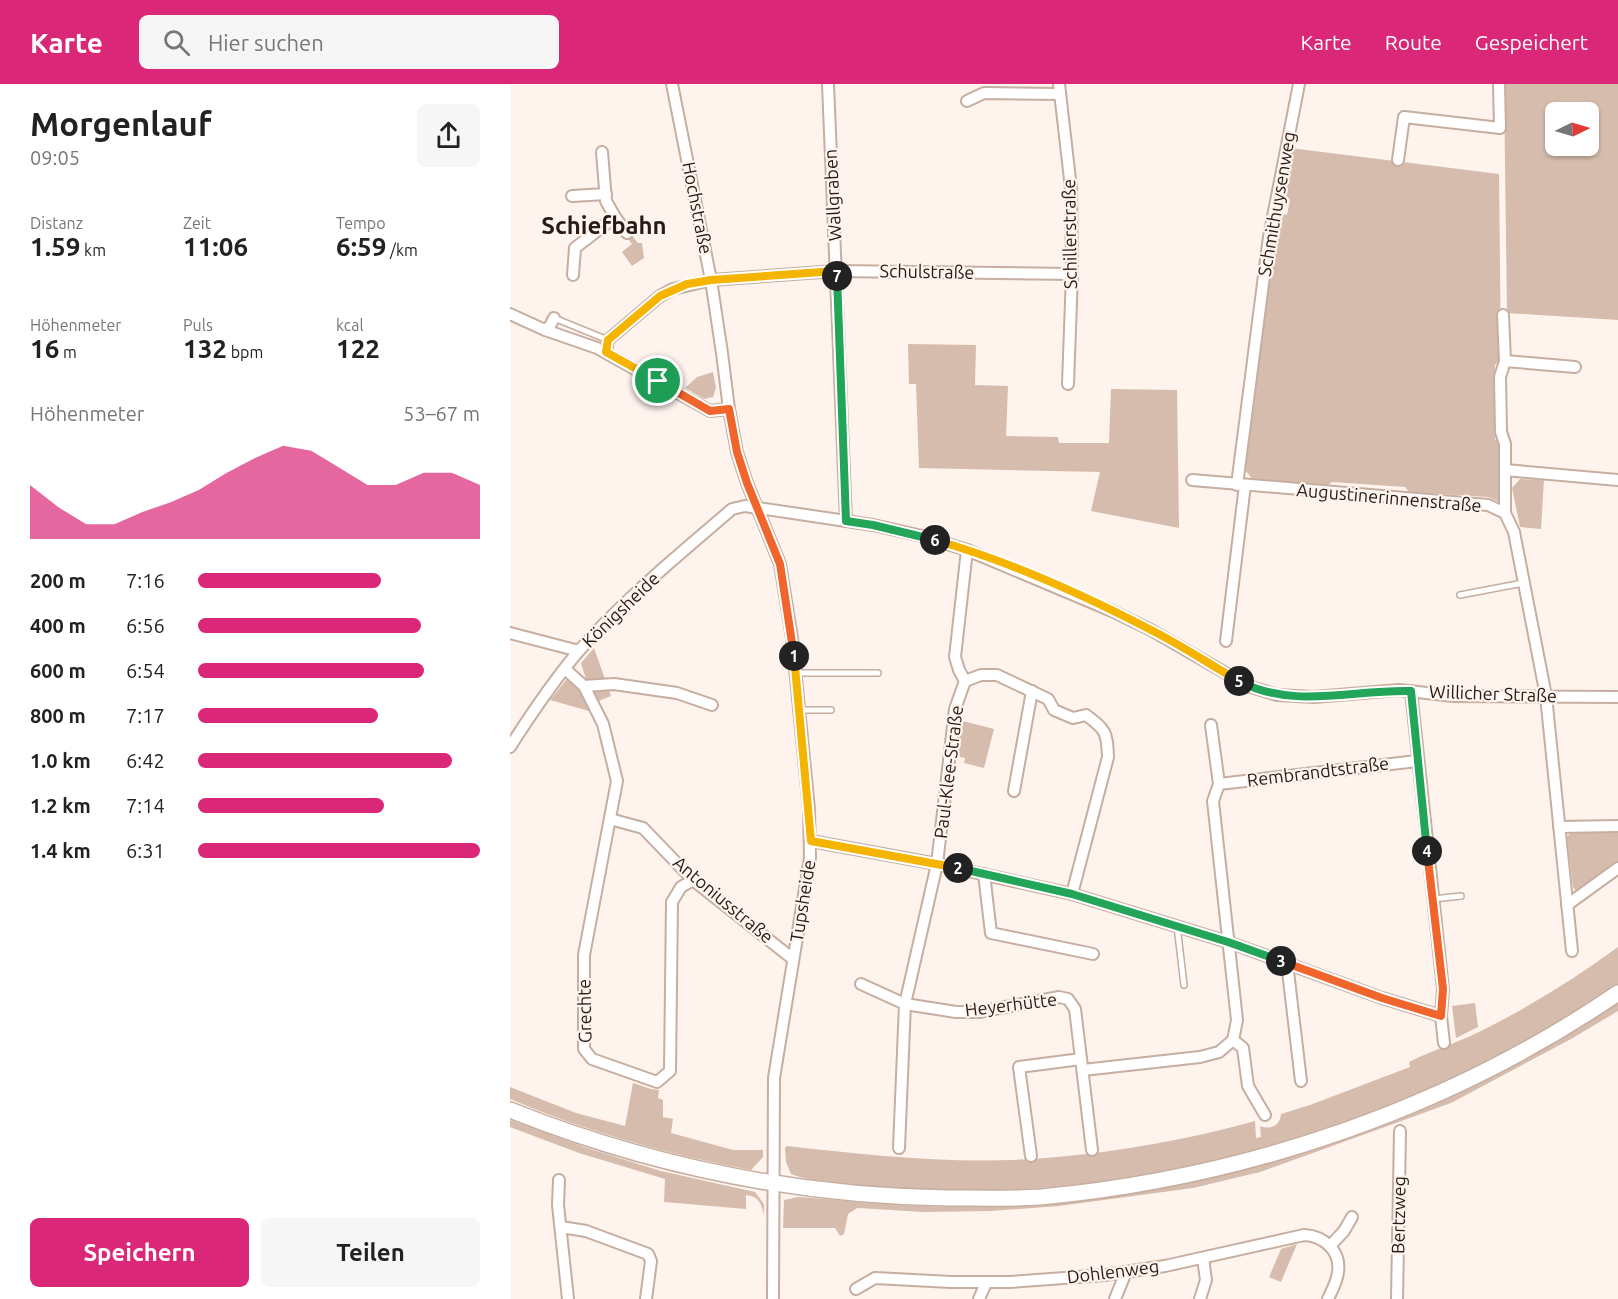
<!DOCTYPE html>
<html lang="de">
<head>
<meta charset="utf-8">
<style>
	body { margin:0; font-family:Ubuntu,sans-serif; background:#f6f6f6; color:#222; height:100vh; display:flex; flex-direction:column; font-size:22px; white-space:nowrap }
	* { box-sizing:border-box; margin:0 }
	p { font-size:20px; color:#767676 }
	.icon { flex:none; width:33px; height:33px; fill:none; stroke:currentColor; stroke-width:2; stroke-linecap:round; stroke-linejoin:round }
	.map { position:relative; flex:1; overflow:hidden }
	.panel { display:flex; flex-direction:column; background:#fff; width:510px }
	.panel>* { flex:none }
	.needle { width:39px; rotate:85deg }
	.tools { position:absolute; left:1035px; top:18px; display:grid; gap:12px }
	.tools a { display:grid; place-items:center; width:54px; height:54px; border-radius:9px; background:#fff; box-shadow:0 2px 4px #0004; font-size:30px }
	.pin { position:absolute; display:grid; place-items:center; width:51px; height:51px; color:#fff; margin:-26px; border:3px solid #fff; border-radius:50%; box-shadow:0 2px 6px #0007 }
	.km { position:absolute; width:30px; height:30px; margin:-15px; border-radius:50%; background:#222; color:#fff; font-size:16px; line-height:30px; text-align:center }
	.round { display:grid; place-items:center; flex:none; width:63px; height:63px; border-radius:9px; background:#f6f6f6 }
	.headline { display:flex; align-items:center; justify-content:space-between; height:102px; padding:0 30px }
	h1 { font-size:33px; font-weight:600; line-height:45px }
	.figures { display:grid; grid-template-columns:repeat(3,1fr); gap:9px; height:102px; padding:6px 30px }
	.figures div { display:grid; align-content:center }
	.figures b { font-size:26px; font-weight:600 }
	.figures small { font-size:16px; font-weight:400 }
	.figures p { font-size:16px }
	.chart { height:168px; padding:12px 30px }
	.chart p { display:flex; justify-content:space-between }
	.chart svg { width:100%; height:108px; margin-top:6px; fill:#db2777; opacity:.7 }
	.button { display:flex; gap:12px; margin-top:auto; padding:12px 30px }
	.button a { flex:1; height:69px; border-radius:9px; background:#db2777; color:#fff; font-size:24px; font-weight:600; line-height:69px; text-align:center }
	.button a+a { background:#f6f6f6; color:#222 }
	ul { padding:0 30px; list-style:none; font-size:20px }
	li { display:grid; grid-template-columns:96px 72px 1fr; align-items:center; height:45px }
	li i { height:15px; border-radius:8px; background:#db2777 }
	header { display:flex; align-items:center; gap:36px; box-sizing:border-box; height:84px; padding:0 30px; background:#db2777; color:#fff }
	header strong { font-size:28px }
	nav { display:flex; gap:33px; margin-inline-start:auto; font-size:21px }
	.search { width:420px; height:54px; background:#f6f6f6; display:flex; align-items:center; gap:15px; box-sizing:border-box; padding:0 21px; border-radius:9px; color:#767676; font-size:22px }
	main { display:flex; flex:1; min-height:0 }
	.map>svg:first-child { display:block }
	.green { fill:#d6bcad; fill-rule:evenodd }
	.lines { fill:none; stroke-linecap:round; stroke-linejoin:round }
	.lane-casing { stroke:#c6aea0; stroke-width:8 }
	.street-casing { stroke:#c6aea0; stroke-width:14 }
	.secondary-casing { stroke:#c6aea0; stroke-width:18 }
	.lane { stroke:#fff; stroke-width:5 }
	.street { stroke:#fff; stroke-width:10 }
	.secondary { stroke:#fff; stroke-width:15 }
	.split-1-casing { stroke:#fff; stroke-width:12 }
	.split-2-casing { stroke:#fff; stroke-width:12 }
	.split-3-casing { stroke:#fff; stroke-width:12 }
	.split-4-casing { stroke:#fff; stroke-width:12 }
	.split-5-casing { stroke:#fff; stroke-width:12 }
	.split-6-casing { stroke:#fff; stroke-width:12 }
	.split-7-casing { stroke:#fff; stroke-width:12 }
	.split-8-casing { stroke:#fff; stroke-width:12 }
	.split-1 { stroke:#f0652b; stroke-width:8 }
	.split-2 { stroke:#f5b400; stroke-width:8 }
	.split-3 { stroke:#22a559; stroke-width:8 }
	.split-4 { stroke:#f0652b; stroke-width:8 }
	.split-5 { stroke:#22a559; stroke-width:8 }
	.split-6 { stroke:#f5b400; stroke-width:8 }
	.split-7 { stroke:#22a559; stroke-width:8 }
	.split-8 { stroke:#f5b400; stroke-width:8 }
	.labels { text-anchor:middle; stroke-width:4.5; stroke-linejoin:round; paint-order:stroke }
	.street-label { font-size:18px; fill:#251c17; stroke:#fef3ed }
	.district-label { font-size:24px; font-weight:bold; fill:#251c17; stroke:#fef3ed }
</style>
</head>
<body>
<header>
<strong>Karte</strong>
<div class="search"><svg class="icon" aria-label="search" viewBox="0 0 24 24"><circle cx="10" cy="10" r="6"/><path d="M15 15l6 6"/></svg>Hier suchen</div>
<nav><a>Karte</a><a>Route</a><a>Gespeichert</a></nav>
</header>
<main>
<section class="panel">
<div class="headline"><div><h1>Morgenlauf</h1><p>09:05</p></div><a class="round"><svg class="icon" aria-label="share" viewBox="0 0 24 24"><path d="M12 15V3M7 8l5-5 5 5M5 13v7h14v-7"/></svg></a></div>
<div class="figures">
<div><p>Distanz</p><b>1.59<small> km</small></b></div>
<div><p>Zeit</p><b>11:06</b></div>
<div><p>Tempo</p><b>6:59<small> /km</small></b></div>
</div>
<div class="figures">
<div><p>Höhenmeter</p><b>16<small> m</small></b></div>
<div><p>Puls</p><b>132<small> bpm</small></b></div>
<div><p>kcal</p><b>122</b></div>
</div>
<div class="chart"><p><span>Höhenmeter</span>53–67 m</p>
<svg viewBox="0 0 160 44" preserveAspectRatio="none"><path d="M0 44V22L10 31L20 38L30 38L40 33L50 29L60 24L70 17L80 11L90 6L100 8L110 15L120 22L130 22L140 17L150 17L160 22V44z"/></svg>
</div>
<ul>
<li><b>200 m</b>7:16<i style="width:65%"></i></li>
<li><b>400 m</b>6:56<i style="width:79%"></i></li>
<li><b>600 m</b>6:54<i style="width:80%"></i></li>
<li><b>800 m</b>7:17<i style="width:64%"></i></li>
<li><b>1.0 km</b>6:42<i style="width:90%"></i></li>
<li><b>1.2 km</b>7:14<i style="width:66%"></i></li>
<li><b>1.4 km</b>6:31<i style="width:100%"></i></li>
</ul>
<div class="button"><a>Speichern</a><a>Teilen</a></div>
</section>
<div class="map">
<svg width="1108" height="1215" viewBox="0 0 1108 1215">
	<rect width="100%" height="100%" fill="#fef3ed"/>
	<g class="green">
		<path d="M994,0H1108V236L997,229ZM1046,28H1078V62H1046Z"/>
		<path d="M780,64L989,90L991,276L985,281V356L992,357V419L978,413L899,408L895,403L822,398L817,402L743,396L735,386L762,151L767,129L777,131L780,116L772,106Z"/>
		<path d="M120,149L128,159H132L134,174L122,182L112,168L122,160L116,152Z"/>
		<path d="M398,260L466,261L465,301L498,302L496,352L548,353L549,359H599L601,305L667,306L669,444L581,427L590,388L409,384L406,300H399Z"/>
		<path d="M203,288L206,304L203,313L194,315L175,304L187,293Z"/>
		<path d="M1010,395L1034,396L1031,445L1010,443L1002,404Z"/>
		<path d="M84,564L101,612L88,617L76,595L71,579Z"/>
		<path d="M56,596L65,598L79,619V627L40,616Z"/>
		<path d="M449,636L484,645L474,684L454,679L455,674L446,672Z"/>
		<path d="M1108,746V780L1071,806L1066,807L1063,803L1057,753L1062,747Z"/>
		<path d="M1108,863V901C1073,924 1037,947 1000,967C954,992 904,1013 855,1031C711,1085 564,1113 411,1105C373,1103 315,1103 281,1090L276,1078L275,1064L277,1062C366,1072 457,1082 547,1073C613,1067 680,1055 745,1037L746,1054L751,1053L750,1042C761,1046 770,1042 771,1030L800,1021L900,983L899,978C925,965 953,957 979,943C1024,920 1067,893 1108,863Z"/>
		<path d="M1108,916V927L1061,955L941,1019L750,1088L683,1104L549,1122L481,1127L414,1128L347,1124L338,1130L334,1150L330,1152L325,1144H273L274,1116L288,1113C353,1118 417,1125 483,1122C522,1120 561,1115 600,1109C622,1106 645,1104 667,1100C824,1071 976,1005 1108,916Z"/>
		<path d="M965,919L968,943L946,954L942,922Z"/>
		<path d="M123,999L141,1005L149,1006L148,1014L153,1016V1033L163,1035L161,1049L223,1066H253V1073L241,1086C159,1071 78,1048 0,1015V1003L66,1029L115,1042Z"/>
		<path d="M0,1036L74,1063L151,1087L245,1108L254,1120V1131C252,1120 248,1112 236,1111V1125L154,1118L155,1095L69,1069L0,1043Z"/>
		<path d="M787,1160L771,1198L759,1193L771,1165Z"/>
	</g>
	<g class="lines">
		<defs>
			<g id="lane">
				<path d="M44,234L98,256"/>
				<path d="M950,511L1013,499"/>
				<path d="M286,589H368"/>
				<path d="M289,626H321"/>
				<path d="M923,815L951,812"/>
				<path d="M667,842L674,901"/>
			</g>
			<g id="street">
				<path d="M162,0L201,196L212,269L219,325L227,368L237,399L270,480L282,554L299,725L300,774L264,994L263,1215"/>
				<path d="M318,0L336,437"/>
				<path d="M549,0L561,104L562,190L558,300"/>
				<path d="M457,17L474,9L550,10"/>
				<path d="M92,68L96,117L105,133L117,149"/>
				<path d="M888,76L894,33L990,44L989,0"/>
				<path d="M62,112L96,110"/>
				<path d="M63,191L65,164L105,133"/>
				<path d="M0,230L35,246L87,264L200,327L219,325"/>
				<path d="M993,231L995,277L990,293L991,348L995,360V429"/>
				<path d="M35,246L40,242L44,234"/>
				<path d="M96,268L98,256L150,212L163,205L201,196L326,187L562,190"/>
				<path d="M995,277L1065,283"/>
				<path d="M995,386L1108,396"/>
				<path d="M682,396L978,421L995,429L1004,448L1036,612L1062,867"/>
				<path d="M727,401L759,153L789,0"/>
				<path d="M0,549L69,567"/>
				<path d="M716,557L735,401"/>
				<path d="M55,585L74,602L93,640L107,697L74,871V965L82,975L147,998L160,987L162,818L171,803L183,796"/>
				<path d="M455,597L449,586L445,573L457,466"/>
				<path d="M74,602L104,600L167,609L202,621"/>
				<path d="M901,607L933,905L931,932L934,959"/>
				<path d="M701,641L709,700"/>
				<path d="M0,663C21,630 42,599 67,569C113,516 169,471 222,425L235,422L363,441L412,452L457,466L602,527L641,546L738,602L767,611L804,613L889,606L944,612L1108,613"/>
				<path d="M504,707L522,607"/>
				<path d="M100,735L133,744L183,796L283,875"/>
				<path d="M1049,743L1108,742"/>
				<path d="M301,757L427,780L562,810L718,858L872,914L931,932"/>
				<path d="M474,790L481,849L583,870"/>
				<path d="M1057,821L1108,784"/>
				<path d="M777,879L791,997"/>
				<path d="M351,900L395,920L446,928H469L549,913L558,915L565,925L582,1066"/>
				<path d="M723,956L733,964L738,1002L755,1031"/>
				<path d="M573,986L690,973L709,968L723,956L727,936L703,717L709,700L907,677"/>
				<path d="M389,1064L395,920L427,780L445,625L455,597L471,591H487L538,615L544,626L563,634L576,631C596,646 597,648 598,673L562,810"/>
				<path d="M521,1072L509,983L571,975"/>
				<path d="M49,1096L48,1121L58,1215"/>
				<path d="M51,1143L76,1147L138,1170L141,1177L136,1215"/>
				<path d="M820,1162L834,1147L842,1133"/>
				<path d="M346,1205L365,1194L441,1198H500L595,1191L655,1182L794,1151C814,1152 831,1167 828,1188C827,1198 822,1206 818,1215"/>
				<path d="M469,1215L476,1199"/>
				<path d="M605,1215L616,1188"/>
				<path d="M690,1215L696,1196L693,1174"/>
				<path d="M887,1215L890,1047"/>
			</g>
			<path id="secondary" d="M0,1026C140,1082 288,1112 438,1114C469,1114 501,1115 531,1113C736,1094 938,1025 1108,909"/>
		</defs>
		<use href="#lane" class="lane-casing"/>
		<use href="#street" class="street-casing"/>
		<use href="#secondary" class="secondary-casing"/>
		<use href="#lane" class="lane"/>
		<use href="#street" class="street"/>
		<use href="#secondary" class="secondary"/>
	</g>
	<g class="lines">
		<defs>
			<path id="split-1" d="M148,297L200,327L219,325L227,368L237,399L270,480L284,572"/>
			<path id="split-2" d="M284,572L301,757L448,784"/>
			<path id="split-3" d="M448,784L562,810L718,858L771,877"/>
			<path id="split-4" d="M771,877L872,914L931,932L933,905L917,767"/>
			<path id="split-5" d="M729,597C783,626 843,605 901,607L917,767"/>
			<path id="split-6" d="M425,456C498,477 574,511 641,546C671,561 699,580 729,597"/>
			<path id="split-7" d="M327,192L336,437L363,441L425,456"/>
			<path id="split-8" d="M148,297L96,268L98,256L150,212L177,200L201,196L326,187L327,192"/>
		</defs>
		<use href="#split-1" class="split-1-casing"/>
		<use href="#split-2" class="split-2-casing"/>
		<use href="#split-3" class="split-3-casing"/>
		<use href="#split-4" class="split-4-casing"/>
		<use href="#split-5" class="split-5-casing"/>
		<use href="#split-6" class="split-6-casing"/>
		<use href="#split-7" class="split-7-casing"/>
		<use href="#split-8" class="split-8-casing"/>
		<use href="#split-1" class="split-1"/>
		<use href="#split-2" class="split-2"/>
		<use href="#split-3" class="split-3"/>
		<use href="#split-4" class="split-4"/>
		<use href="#split-5" class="split-5"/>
		<use href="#split-6" class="split-6"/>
		<use href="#split-7" class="split-7"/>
		<use href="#split-8" class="split-8"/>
	</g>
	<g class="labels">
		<g class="street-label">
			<text transform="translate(323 111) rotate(-93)" y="6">Wallgraben</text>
			<text transform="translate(767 120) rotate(-80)" y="6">Schmithuysenweg</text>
			<text transform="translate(187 124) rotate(79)" y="6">Hochstraße</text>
			<text transform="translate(560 150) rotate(-91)" y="6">Schillerstraße</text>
			<text transform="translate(417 188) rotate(1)" y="6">Schulstraße</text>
			<text transform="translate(879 414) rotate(5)" y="6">Augustinerinnenstraße</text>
			<text transform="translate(111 526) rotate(-44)" y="6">Königsheide</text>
			<text transform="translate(983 610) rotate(2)" y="6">Willicher Straße</text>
			<text transform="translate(439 688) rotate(-83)" y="6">Paul-Klee-Straße</text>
			<text transform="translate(808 688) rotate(-7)" y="6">Rembrandtstraße</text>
			<text transform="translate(213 816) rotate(40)" y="6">Antoniusstraße</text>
			<text transform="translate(293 817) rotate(-81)" y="6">Tupsheide</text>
			<text transform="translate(501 921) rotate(-7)" y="6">Heyerhütte</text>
			<text transform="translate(75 927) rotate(-91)" y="6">Grechte</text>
			<text transform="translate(889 1131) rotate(-89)" y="6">Bertzweg</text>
			<text transform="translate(603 1188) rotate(-7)" y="6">Dohlenweg</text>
		</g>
		<g class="district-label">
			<text x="94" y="150">Schiefbahn</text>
		</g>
	</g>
</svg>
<div class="tools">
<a><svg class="needle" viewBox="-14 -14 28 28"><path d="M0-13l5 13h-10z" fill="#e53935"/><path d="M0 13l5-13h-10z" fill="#767676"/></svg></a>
</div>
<div class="pin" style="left:148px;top:297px;background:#1e9e55"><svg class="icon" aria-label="arrive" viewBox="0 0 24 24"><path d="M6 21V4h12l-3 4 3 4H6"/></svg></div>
<b class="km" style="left:284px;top:572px">1</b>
<b class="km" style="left:448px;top:784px">2</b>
<b class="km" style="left:771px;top:877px">3</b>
<b class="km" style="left:917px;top:767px">4</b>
<b class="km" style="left:729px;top:597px">5</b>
<b class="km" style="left:425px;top:456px">6</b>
<b class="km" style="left:327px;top:192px">7</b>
</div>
</main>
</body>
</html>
